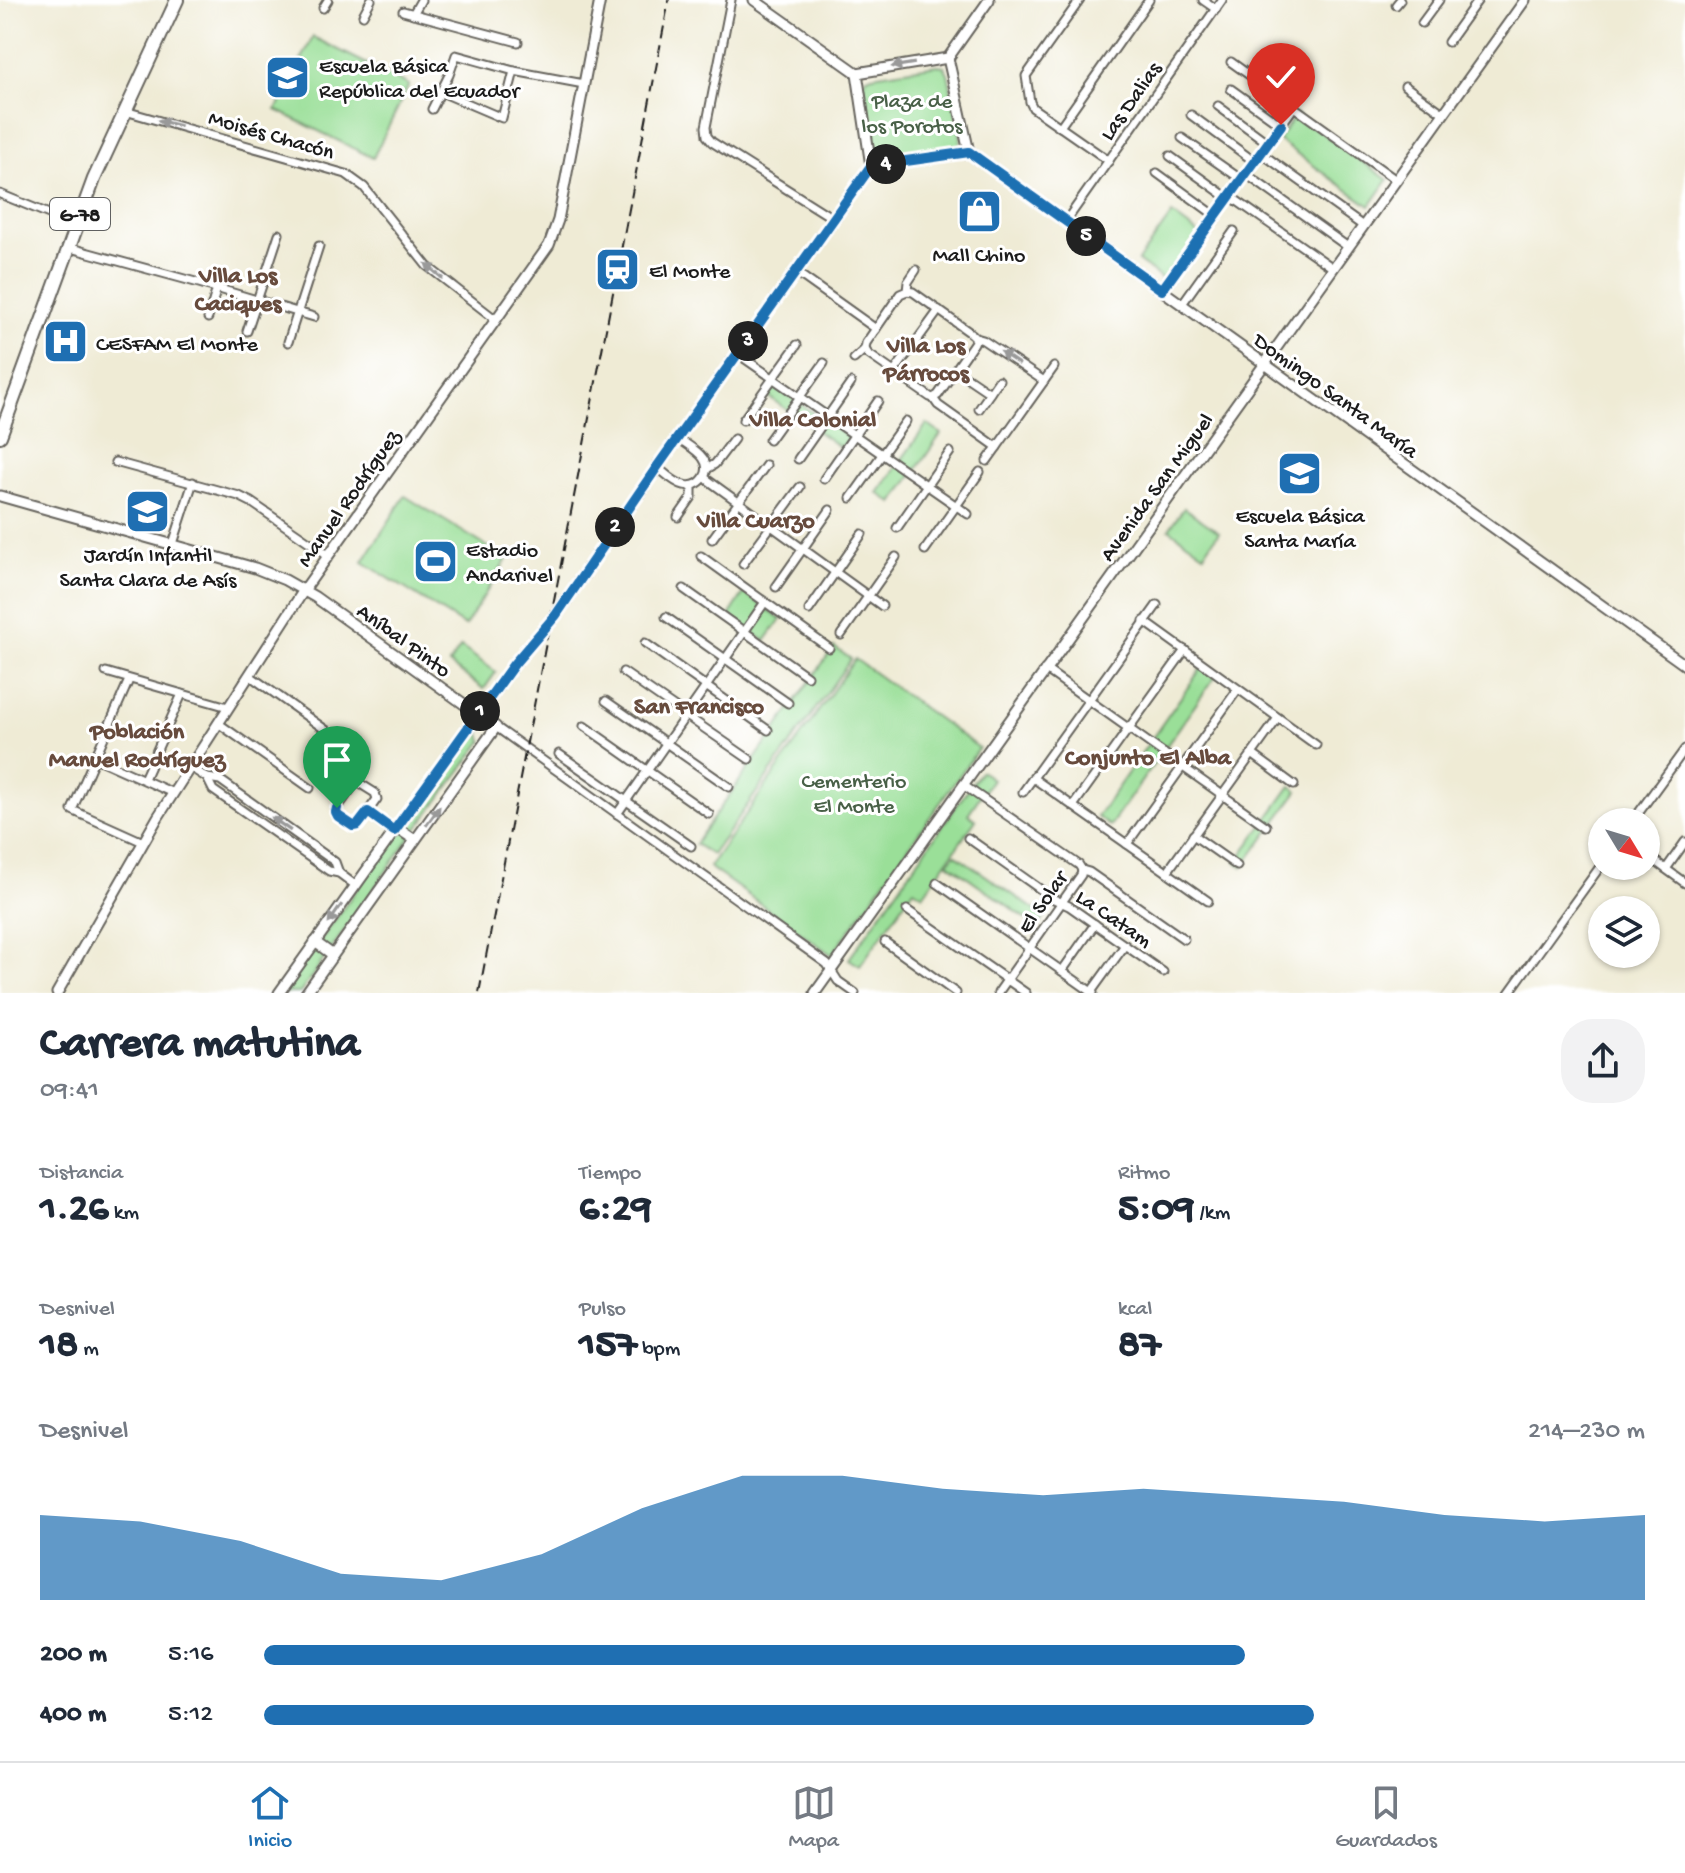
<!DOCTYPE html>
<html lang="es">
<head>
<meta charset="utf-8">
<style>
	body { margin:0; font-family:"Gochi Hand",sans-serif; background:#f2f2f3; color:#1f2937; height:100vh; display:flex; flex-direction:column; font-size:30px; white-space:nowrap }
	* { box-sizing:border-box; margin:0 }
	p { font-size:26px; color:#747a83 }
	.icon { flex:none; width:44px; height:44px; fill:none; stroke:currentColor; stroke-width:2; stroke-linecap:round; stroke-linejoin:round }
	.map { position:relative; height:993px; overflow:hidden }
	.side { display:flex; flex-direction:column; background:#fff; flex:1 }
	.side>* { flex:none }
	.needle { width:52px; rotate:128deg }
	.fabs { position:absolute; left:1588px; top:808px; display:grid; gap:16px }
	.fabs a { display:grid; place-items:center; width:72px; height:72px; border-radius:50%; background:#fff; box-shadow:0 2px 6px #0004; font-size:40px }
	.pin { position:absolute; display:grid; place-items:center; width:68px; height:68px; color:#fff; margin:-82px -34px; border-radius:50% 50% 50% 0; rotate:-45deg; box-shadow:0 0 8px #0007 }
	.pin .icon { rotate:45deg }
	.km { position:absolute; width:40px; height:40px; margin:-20px; border-radius:50%; background:#222; color:#fff; font-size:22px; line-height:40px; text-align:center }
	.round { display:grid; place-items:center; flex:none; width:84px; height:84px; border-radius:32px; background:#f2f2f3 }
	.summary { display:flex; align-items:center; justify-content:space-between; height:136px; padding:0 40px }
	h1 { font-size:44px; font-weight:800; line-height:60px }
	.metrics { display:grid; grid-template-columns:repeat(3,1fr); gap:12px; height:136px; padding:8px 40px }
	.metrics div { display:grid; align-content:center }
	.metrics b { font-size:40px; font-weight:800 }
	.metrics small { font-size:22px; font-weight:400 }
	.metrics p { font-size:22px }
	.chart { height:224px; padding:16px 40px }
	.chart p { display:flex; justify-content:space-between }
	.chart svg { width:100%; height:144px; margin-top:8px; fill:#1f6fb2; opacity:.7 }
	ul { padding:0 40px; list-style:none; font-size:26px }
	li { display:grid; grid-template-columns:128px 96px 1fr; align-items:center; height:60px }
	li i { height:20px; border-radius:10px; background:#1f6fb2 }
	.tab-bar { display:flex; justify-content:space-around; align-items:center; height:112px; border-top:2px solid #e0e1e3; background:#fff; font-size:22px; color:#747a83 }
	.tab-bar a { display:grid; justify-items:center; gap:4px }
	.tab-bar .selected { color:#1f6fb2 }
	.map>svg:first-child { display:block }
	.green { fill:#9adf98; stroke:#5b7e5a; stroke-width:2 }
	.lines { fill:none; stroke-linecap:round; stroke-linejoin:round }
	.minor-casing { stroke:#66645d; stroke-width:11 }
	.tertiary-casing { stroke:#66645d; stroke-width:13 }
	.primary-casing { stroke:#66645d; stroke-width:16 }
	.minor { stroke:#fff; stroke-width:7 }
	.tertiary { stroke:#fff; stroke-width:9 }
	.primary { stroke:#fff; stroke-width:12 }
	.rail { stroke:#1c1c1c; stroke-width:2; stroke-dasharray:12 6; stroke-linecap:butt }
	.oneway { fill:#999 }
	.route-casing { stroke:#fff; stroke-width:16 }
	.route { stroke:#1f6fb2; stroke-width:10 }
	.labels { text-anchor:middle; stroke-width:6; stroke-linejoin:round; paint-order:stroke }
	.shield { fill:#fff; stroke:#606060; stroke-width:2 }
	.shield-label { font-size:20px; font-weight:bold; fill:#1c1c1c }
	.poi-label { font-size:22px; fill:#1c1c1c; stroke:#fff; text-anchor:start }
	.park-label { font-size:22px; fill:#486047; stroke:#fff }
	.street-label { font-size:22px; fill:#1c1c1c; stroke:#fff }
	.neighbourhood-label { font-size:24px; font-weight:bold; fill:#674b3d; stroke:#fff }
</style>
</head>
<body>
<div class="map">
<svg width="1685" height="993" viewBox="0 0 1685 993">
	<rect width="100%" height="100%" fill="#fff"/>
	<filter id="ink" filterUnits="userSpaceOnUse"><feTurbulence type="fractalNoise" baseFrequency=".0125" numOctaves="2"/><feDisplacementMap in="SourceGraphic" scale="16" xChannelSelector="R" yChannelSelector="G"/><feConvolveMatrix kernelMatrix="1 2 1 2 8 2 1 2 1" color-interpolation-filters="sRGB"/></filter>
	<filter id="wash" filterUnits="userSpaceOnUse"><feTurbulence type="fractalNoise" baseFrequency=".006" numOctaves="4" result="noise"/><feDisplacementMap in="SourceGraphic" scale="32" xChannelSelector="R" yChannelSelector="G"/><feGaussianBlur stdDeviation="1.8" result="paint"/><feColorMatrix in="noise" values="0 0 0 0 0 0 0 0 0 0 0 0 0 0 0 0 0 1.4 0 .05"/><feComposite in="paint" operator="in"/></filter>
	<g filter="url(#wash)">
		<rect width="100%" height="100%" fill="#efebd5"/>
		<g class="green">
			<path d="M313,37L409,85L373,158L276,110Z"/>
			<path d="M937,65L944,66L948,73L961,138L960,145L954,149L885,160L878,159L874,152L864,83L865,78L872,75Z"/>
			<path d="M1296,114L1388,180L1370,206L1278,140Z"/>
			<path d="M1172,214L1199,234L1165,281L1138,261Z"/>
			<path d="M772,387H776L849,438L841,448L766,395Z"/>
			<path d="M927,424L941,434L893,503L878,493Z"/>
			<path d="M405,496L507,559L465,626L363,562Z"/>
			<path d="M1184,508L1219,532L1204,554L1169,529Z"/>
			<path d="M744,593L781,619L765,641L729,616Z"/>
			<path d="M461,647L496,672L484,689L449,664Z"/>
			<path d="M834,647L851,659L712,855L695,844Z"/>
			<path d="M855,659L979,748L832,955L709,867Z"/>
			<path d="M1202,667L1215,677L1110,826L1097,817Z"/>
			<path d="M472,727L480,731L483,741L404,846L300,993H283Z"/>
			<path d="M981,771L992,779L968,814L976,820L923,895L914,889L860,966L849,959Z"/>
			<path d="M1291,786L1298,791L1243,867L1236,862Z"/>
			<path d="M955,854L1045,917L1038,927L948,863Z"/>
		</g>
	</g>
	<g filter="url(#ink)">
		<g class="lines">
			<defs>
				<g id="minor">
					<path d="M731,0L706,127L707,136L712,142L834,219"/>
					<path d="M1080,0L1026,76L1030,102L1033,108L1109,161"/>
					<path d="M1203,0L1216,9"/>
					<path d="M1396,5L1400,0"/>
					<path d="M323,8L328,0"/>
					<path d="M403,11L518,42"/>
					<path d="M413,14L421,0"/>
					<path d="M363,15L371,0"/>
					<path d="M1422,23L1439,0"/>
					<path d="M1448,42L1478,0"/>
					<path d="M1231,62L1396,180"/>
					<path d="M1405,86L1443,113"/>
					<path d="M1231,89L1281,125"/>
					<path d="M441,92L502,118L514,71"/>
					<path d="M1218,106L1268,143"/>
					<path d="M432,109L449,75L456,55L514,71L584,84"/>
					<path d="M125,111L346,174L364,187L427,266L495,319"/>
					<path d="M1191,115L1255,162"/>
					<path d="M1060,127L1149,0"/>
					<path d="M1182,138L1242,180"/>
					<path d="M1261,153L1363,226"/>
					<path d="M1170,156L1228,198"/>
					<path d="M1157,173L1216,216"/>
					<path d="M1246,174L1348,247"/>
					<path d="M0,194L76,225"/>
					<path d="M1230,196L1333,268"/>
					<path d="M1066,221L1222,0"/>
					<path d="M67,247L199,283L314,317"/>
					<path d="M796,272L876,329"/>
					<path d="M1162,290L1294,107"/>
					<path d="M907,291L913,292L972,334L976,338L983,340L1044,381"/>
					<path d="M1182,304L1234,231"/>
					<path d="M208,318L217,288"/>
					<path d="M247,331L279,234"/>
					<path d="M288,342L319,246"/>
					<path d="M865,349L868,354L930,397L933,398L938,405L997,447"/>
					<path d="M738,354L968,514"/>
					<path d="M854,359L865,349L866,343L900,294L907,291L908,282L916,270"/>
					<path d="M956,370L990,393"/>
					<path d="M894,372L939,310"/>
					<path d="M933,398L938,395L974,343L976,338"/>
					<path d="M979,409L999,380"/>
					<path d="M743,420L797,345"/>
					<path d="M769,440L824,363"/>
					<path d="M798,459L851,383"/>
					<path d="M987,461L1054,367"/>
					<path d="M115,462L239,496L251,502L328,555"/>
					<path d="M657,467C665,473 674,483 684,485C700,489 713,472 703,458C697,450 686,444 678,438"/>
					<path d="M707,469L715,464L734,439"/>
					<path d="M705,478L882,606"/>
					<path d="M824,479L878,401"/>
					<path d="M851,498L906,421"/>
					<path d="M678,517L692,497V486"/>
					<path d="M897,528L950,452"/>
					<path d="M712,539L766,465"/>
					<path d="M173,544L193,482"/>
					<path d="M925,550L980,472"/>
					<path d="M701,556L829,648"/>
					<path d="M743,564L800,487"/>
					<path d="M776,587L830,510"/>
					<path d="M684,589L807,676"/>
					<path d="M809,610L862,534"/>
					<path d="M666,617L788,703"/>
					<path d="M1144,621L1316,745"/>
					<path d="M841,635L896,557"/>
					<path d="M645,643L768,730"/>
					<path d="M1045,669L1266,826"/>
					<path d="M106,672L228,707"/>
					<path d="M623,672L749,759"/>
					<path d="M249,675L337,738"/>
					<path d="M129,680L72,810L143,842"/>
					<path d="M606,701L729,787"/>
					<path d="M218,723L310,788"/>
					<path d="M584,726L709,814"/>
					<path d="M496,727L827,964L838,981L855,993"/>
					<path d="M559,754L691,846"/>
					<path d="M1252,754L1294,785"/>
					<path d="M95,758L173,793"/>
					<path d="M190,767L207,778L213,790L329,871L339,873L355,885"/>
					<path d="M207,778L220,780L335,862L339,873"/>
					<path d="M1033,778L1208,901"/>
					<path d="M144,779L182,694"/>
					<path d="M359,783L375,793L377,799L359,824L353,826L338,816L336,810L354,785Z"/>
					<path d="M963,785L1079,865L1082,870L1089,872L1184,939"/>
					<path d="M1023,792L1157,605"/>
					<path d="M1073,806L1185,650"/>
					<path d="M368,812L394,831"/>
					<path d="M617,814L765,602"/>
					<path d="M1632,822L1685,749"/>
					<path d="M1193,835L1237,866"/>
					<path d="M968,838L1054,899L1069,906L1163,972"/>
					<path d="M1127,844L1238,689"/>
					<path d="M1648,856L1685,883"/>
					<path d="M1666,869L1685,842"/>
					<path d="M1167,872L1278,718"/>
					<path d="M937,883L1093,993"/>
					<path d="M907,910L1026,993"/>
					<path d="M885,942L956,993"/>
					<path d="M1062,971L1095,924"/>
					<path d="M1091,992L1125,945"/>
					<path d="M998,993L1081,875L1082,870"/>
					<path d="M1509,993L1602,864"/>
				</g>
				<g id="tertiary">
					<path d="M754,0L857,73"/>
					<path d="M948,58L969,152"/>
					<path d="M948,58L989,0"/>
					<path d="M857,73L871,166"/>
					<path d="M857,73L948,58"/>
					<path d="M969,152L1685,665"/>
					<path d="M871,166L969,152"/>
					<path d="M0,496L255,568L285,580L315,597L496,727L306,993"/>
					<path d="M397,828L415,840"/>
					<path d="M315,942L333,955"/>
					<path d="M57,993L158,817L304,590L549,245L558,220L600,0"/>
					<path d="M279,993L514,664L556,615L657,467L871,166"/>
					<path d="M815,993L1525,0"/>
				</g>
				<path id="primary" d="M0,436L94,179L177,0"/>
			</defs>
			<use href="#minor" class="minor-casing"/>
			<use href="#tertiary" class="tertiary-casing"/>
			<use href="#primary" class="primary-casing"/>
			<use href="#minor" class="minor"/>
			<use href="#tertiary" class="tertiary"/>
			<use href="#primary" class="primary"/>
			<path class="rail" d="M479,993L669,0"/>
		</g>
		<defs><path id="oneway-solid" d="M-6-.8H1V-3.2L6.5 0L1 3.2V.8H-6Z" transform="scale(2)"/></defs>
		<g class="oneway">
			<use href="#oneway-solid" transform="translate(903 65) rotate(171)"/>
			<use href="#oneway-solid" transform="translate(169 123) rotate(-165)"/>
			<use href="#oneway-solid" transform="translate(434 271) rotate(-139)"/>
			<use href="#oneway-solid" transform="translate(1010 358) rotate(-146)"/>
			<use href="#oneway-solid" transform="translate(433 816) rotate(-54)"/>
			<use href="#oneway-solid" transform="translate(281 824) rotate(-145)"/>
			<use href="#oneway-solid" transform="translate(335 914) rotate(125)"/>
		</g>
	</g>
	<g class="lines" filter="url(#ink)">
		<defs>
			<path id="route" d="M337,808L336,812L338,816L353,826L358,825L368,812L394,831L514,664L556,615L657,467L871,166L969,152L1162,290L1281,125"/>
		</defs>
		<use href="#route" class="route-casing"/>
		<use href="#route" class="route"/>
	</g>
	<defs>
		<symbol id="school-square" viewBox="-11 -11 22 22"><rect x="-9" y="-9" width="18" height="18" rx="4" fill="#1f6fb2" stroke="#fff"/><path d="M0-5L7-2L0 1L-7-2ZM-4 1L0 2.5L4 1V4Q0 6-4 4Z" fill="#fff"/></symbol>
		<symbol id="shop-square" viewBox="-11 -11 22 22"><rect x="-9" y="-9" width="18" height="18" rx="4" fill="#1f6fb2" stroke="#fff"/><path d="M-5-2.5h2.3a2.7 3.5 0 0 1 5.4 0H5L5.5 6h-11ZM-1.5-2.5h3a1.5 2.3 0 0 0-3 0Z" fill="#fff"/></symbol>
		<symbol id="station-square" viewBox="-11 -11 22 22"><rect x="-9" y="-9" width="18" height="18" rx="4" fill="#1f6fb2" stroke="#fff"/><path d="M-3-6H3Q5-6 5-4V2Q5 4 3 4L4.5 6H3L1.5 4h-3L-3 6H-4.5L-3 4Q-5 4-5 2V-4Q-5-6-3-6ZM-3.5-4v3h7v-3ZM-3.5 1v1.5H-2V1ZM2 1v1.5H3.5V1Z" fill="#fff"/></symbol>
		<symbol id="hospital-square" viewBox="-11 -11 22 22"><rect x="-9" y="-9" width="18" height="18" rx="4" fill="#1f6fb2" stroke="#fff"/><path d="M-5-5h3v3.5h4V-5h3V5h-3V1.5h-4V5h-3Z" fill="#fff"/></symbol>
		<symbol id="stadium-square" viewBox="-11 -11 22 22"><rect x="-9" y="-9" width="18" height="18" rx="4" fill="#1f6fb2" stroke="#fff"/><path d="M0-5a6.5 5 0 1 0 0 10a6.5 5 0 1 0 0-10ZM-3.5-1.8h7v3.6h-7Z" fill="#fff"/></symbol>
	</defs>
	<g fill-rule="evenodd">
		<use href="#school-square" x="262" y="52" width="51" height="51"/>
		<use href="#shop-square" x="954" y="186" width="51" height="51"/>
		<use href="#station-square" x="592" y="244" width="51" height="51"/>
		<use href="#hospital-square" x="40" y="316" width="51" height="51"/>
		<use href="#school-square" x="1274" y="448" width="51" height="51"/>
		<use href="#school-square" x="122" y="486" width="51" height="51"/>
		<use href="#stadium-square" x="410" y="536" width="51" height="51"/>
	</g>
	<g class="labels">
		<rect class="shield" x="50" y="198" width="60" height="32" rx="6"/>
		<g class="shield-label">
			<text x="80" y="221">G-78</text>
		</g>
		<g class="poi-label">
			<text x="319" y="72">Escuela Básica<tspan x="319" dy="25">República del Ecuador</tspan></text>
			<text x="979" y="261" text-anchor="middle">Mall Chino</text>
			<text x="649" y="277">El Monte</text>
			<text x="96" y="350">CESFAM El Monte</text>
			<text x="1300" y="522" text-anchor="middle">Escuela Básica<tspan x="1300" dy="25">Santa María</tspan></text>
			<text x="466" y="556">Estadio<tspan x="466" dy="25">Andarivel</tspan></text>
			<text x="148" y="561" text-anchor="middle">Jardín Infantil<tspan x="148" dy="25">Santa Clara de Asís</tspan></text>
		</g>
		<g class="park-label">
			<text x="912" y="107">Plaza de<tspan x="912" dy="25">los Porotos</tspan></text>
			<text x="854" y="787">Cementerio<tspan x="854" dy="25">El Monte</tspan></text>
		</g>
		<g class="street-label">
			<text transform="translate(1129 100) rotate(-55)" y="8">Las Dalias</text>
			<text transform="translate(272 133) rotate(16)" y="8">Moisés Chacón</text>
			<text transform="translate(1337 394) rotate(36)" y="8">Domingo Santa María</text>
			<text transform="translate(1155 486) rotate(-54)" y="8">Avenida San Miguel</text>
			<text transform="translate(347 497) rotate(-55)" y="8">Manuel Rodríguez</text>
			<text transform="translate(405 639) rotate(36)" y="8">Aníbal Pinto</text>
			<text transform="translate(1041 901) rotate(-55)" y="8">El Solar</text>
			<text transform="translate(1115 917) rotate(34)" y="8">La Catam</text>
		</g>
		<g class="neighbourhood-label">
			<text x="238" y="282">Villa Los<tspan x="238" dy="28">Caciques</tspan></text>
			<text x="926" y="352">Villa Los<tspan x="926" dy="28">Párrocos</tspan></text>
			<text x="813" y="426">Villa Colonial</text>
			<text x="756" y="527">Villa Cuarzo</text>
			<text x="699" y="713">San Francisco</text>
			<text x="137" y="738">Población<tspan x="137" dy="28">Manuel Rodríguez</tspan></text>
			<text x="1148" y="764">Conjunto El Alba</text>
		</g>
	</g>
</svg>
<div class="fabs">
<a><svg class="needle" viewBox="-14 -14 28 28"><path d="M0-13l5 13h-10z" fill="#e53935"/><path d="M0 13l5-13h-10z" fill="#747a83"/></svg></a>
<a><svg class="icon" aria-label="layers" viewBox="0 0 24 24"><path d="M12 4l9 5-9 5-9-5zM3 14l9 5 9-5"/></svg></a>
</div>
<div class="pin" style="left:337px;top:808px;background:#1e9e55"><svg class="icon" aria-label="arrive" viewBox="0 0 24 24"><path d="M6 21V4h12l-3 4 3 4H6"/></svg></div>
<div class="pin" style="left:1281px;top:125px;background:#d93025"><svg class="icon" aria-label="check" viewBox="0 0 24 24"><path d="M5 12l5 5 9-10"/></svg></div>
<b class="km" style="left:480px;top:711px">1</b>
<b class="km" style="left:615px;top:527px">2</b>
<b class="km" style="left:748px;top:341px">3</b>
<b class="km" style="left:886px;top:164px">4</b>
<b class="km" style="left:1086px;top:236px">5</b>
</div>
<section class="side">
<div class="summary"><div><h1>Carrera matutina</h1><p>09:41</p></div><a class="round"><svg class="icon" aria-label="share" viewBox="0 0 24 24"><path d="M12 15V3M7 8l5-5 5 5M5 13v7h14v-7"/></svg></a></div>
<div class="metrics">
<div><p>Distancia</p><b>1.26<small> km</small></b></div>
<div><p>Tiempo</p><b>6:29</b></div>
<div><p>Ritmo</p><b>5:09<small> /km</small></b></div>
</div>
<div class="metrics">
<div><p>Desnivel</p><b>18<small> m</small></b></div>
<div><p>Pulso</p><b>157<small> bpm</small></b></div>
<div><p>kcal</p><b>87</b></div>
</div>
<div class="chart"><p><span>Desnivel</span>214–230 m</p>
<svg viewBox="0 0 160 44" preserveAspectRatio="none"><path d="M0 44V18L10 20L20 26L30 36L40 38L50 30L60 16L70 6L80 6L90 10L100 12L110 10L120 12L130 14L140 18L150 20L160 18V44z"/></svg>
</div>
<ul>
<li><b>200 m</b>5:16<i style="width:71%"></i></li>
<li><b>400 m</b>5:12<i style="width:76%"></i></li>
</ul>
</section>
<nav class="tab-bar">
<a class="selected"><svg class="icon" aria-label="home" viewBox="0 0 24 24"><path d="M3 11l9-7 9 7M6 9v11h12V9"/></svg>Inicio</a>
<a><svg class="icon" aria-label="map" viewBox="0 0 24 24"><path d="M3 6l6-2 6 2 6-2v14l-6 2-6-2-6 2zM9 4v14M15 6v14"/></svg>Mapa</a>
<a><svg class="icon" aria-label="saved" viewBox="0 0 24 24"><path d="M7 4h10v16l-5-4-5 4z"/></svg>Guardados</a>
</nav>
</body>
</html>
